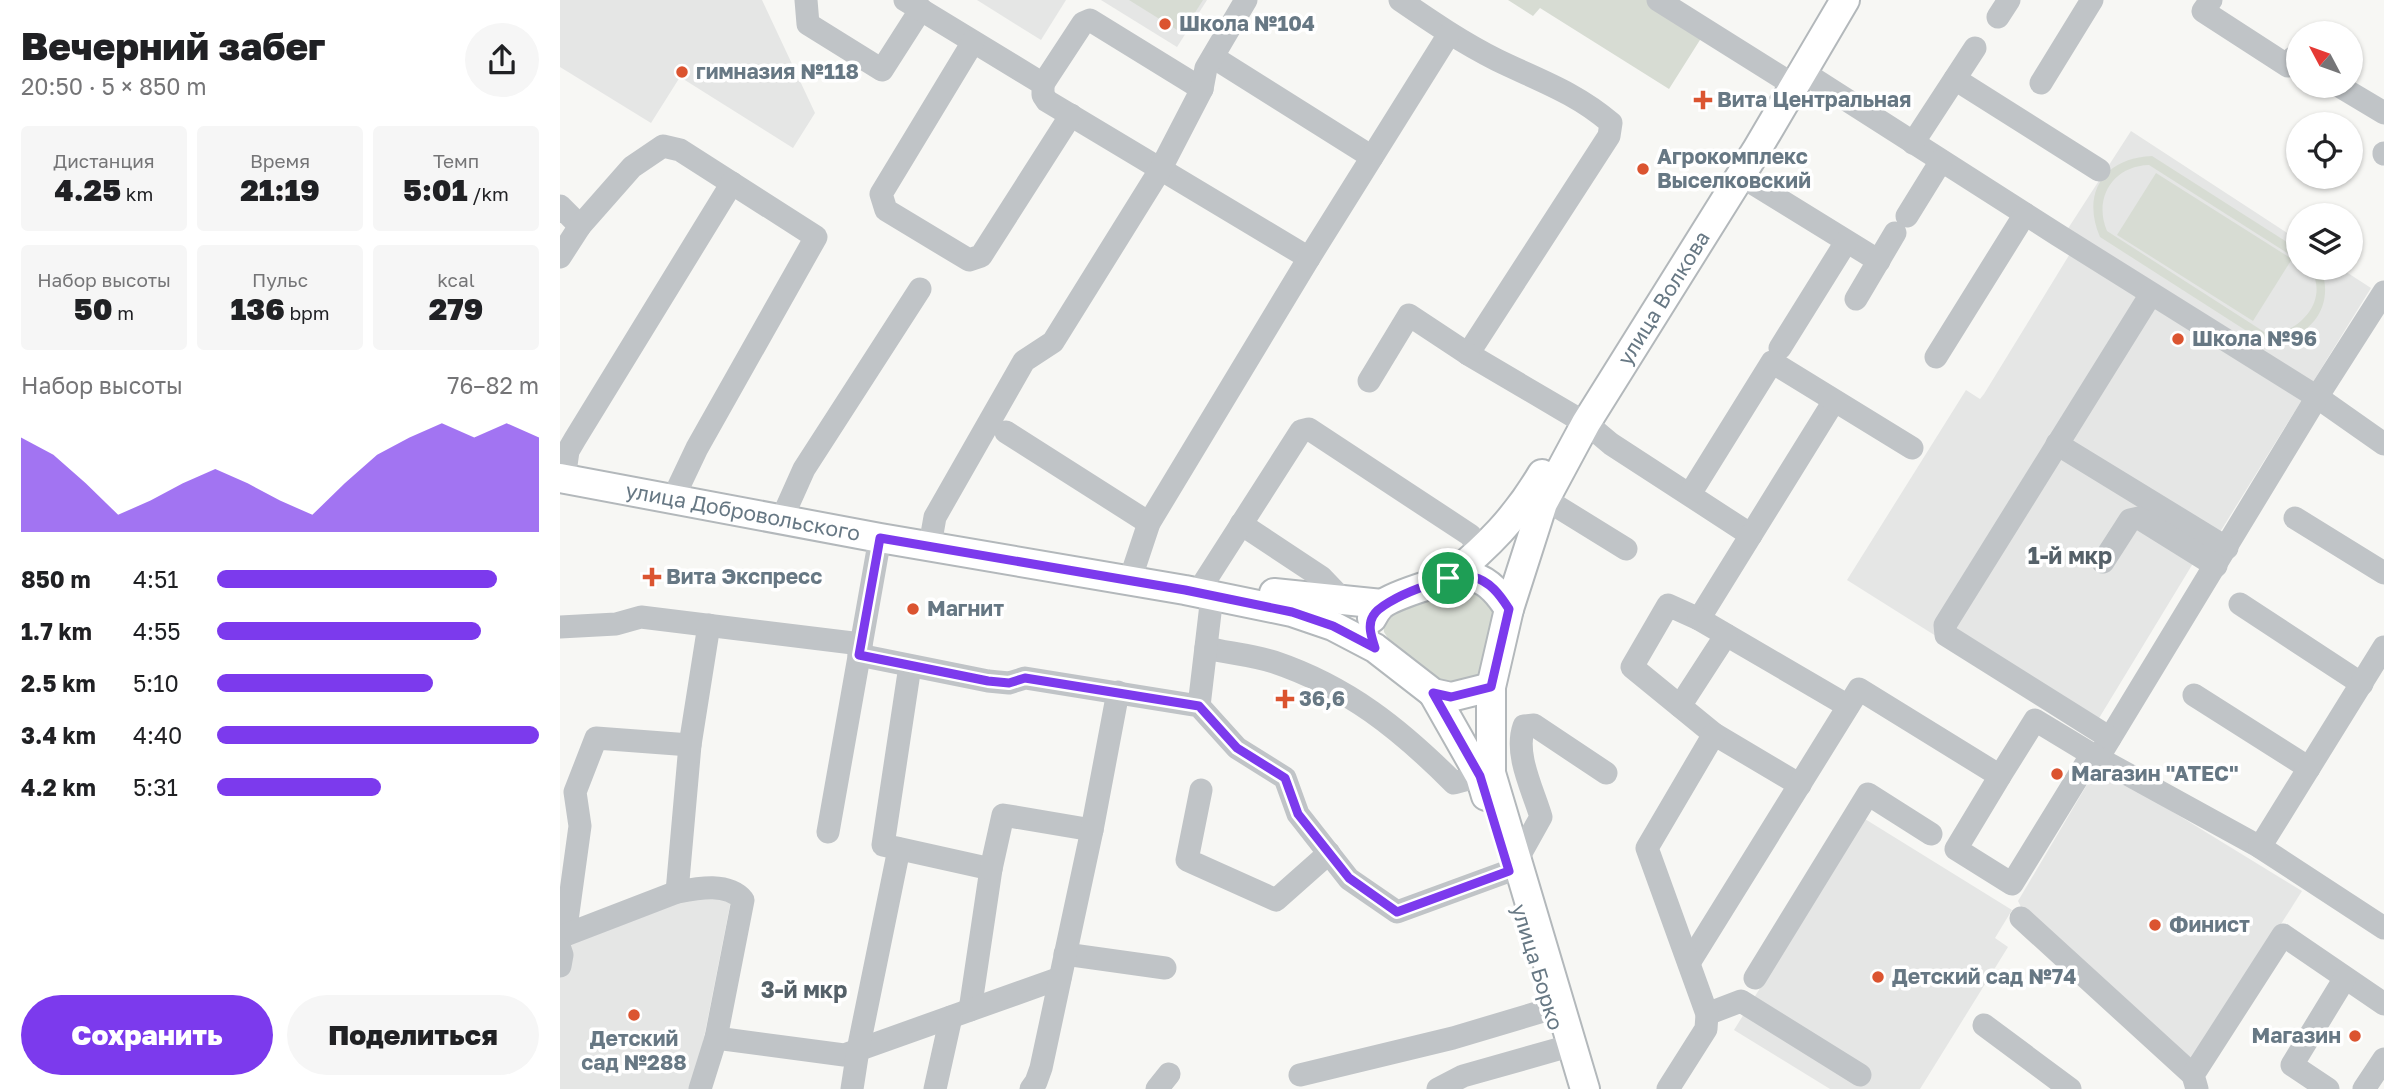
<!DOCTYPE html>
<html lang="ru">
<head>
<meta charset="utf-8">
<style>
	body { margin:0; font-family:"Golos Text",sans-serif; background:#f6f6f6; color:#202124; height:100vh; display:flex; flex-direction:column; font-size:26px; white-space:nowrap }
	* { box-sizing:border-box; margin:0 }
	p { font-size:23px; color:#757577 }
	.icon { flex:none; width:38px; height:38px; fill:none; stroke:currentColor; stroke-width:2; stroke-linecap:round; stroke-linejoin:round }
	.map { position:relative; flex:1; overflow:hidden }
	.drawer { display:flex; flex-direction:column; background:#fff; width:560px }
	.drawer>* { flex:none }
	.needle { width:46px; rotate:311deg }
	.tools { position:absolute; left:1726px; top:21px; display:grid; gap:14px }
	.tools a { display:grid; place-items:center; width:77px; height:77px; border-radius:50%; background:#fff; box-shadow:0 2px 5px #0004; font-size:35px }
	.pin { position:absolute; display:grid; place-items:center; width:60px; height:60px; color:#fff; margin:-30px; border:4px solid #fff; border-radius:50%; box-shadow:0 2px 7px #0007 }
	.round { display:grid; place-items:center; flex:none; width:74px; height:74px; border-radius:37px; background:#f6f6f6 }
	.summary { display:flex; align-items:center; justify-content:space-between; height:119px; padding:0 21px }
	h1 { font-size:38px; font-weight:800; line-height:52px }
	.figures { display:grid; grid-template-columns:repeat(3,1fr); gap:10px; height:119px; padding:7px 21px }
	.figures div { display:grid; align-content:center; border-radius:7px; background:#f6f6f6; text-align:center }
	.figures b { font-size:30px; font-weight:800 }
	.figures small { font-size:19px; font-weight:400 }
	.figures p { font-size:19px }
	.chart { height:196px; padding:14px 21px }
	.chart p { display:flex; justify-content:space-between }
	.chart svg { width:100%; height:126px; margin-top:7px; fill:#7c3aed; opacity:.7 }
	.primary-button { display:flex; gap:14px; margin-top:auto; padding:14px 21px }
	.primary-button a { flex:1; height:80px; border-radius:42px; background:#7c3aed; color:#fff; font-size:28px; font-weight:800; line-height:80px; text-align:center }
	.primary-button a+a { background:#f6f6f6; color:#202124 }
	ul { padding:0 21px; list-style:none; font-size:23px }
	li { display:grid; grid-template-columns:112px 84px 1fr; align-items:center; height:52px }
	li i { height:18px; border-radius:9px; background:#7c3aed }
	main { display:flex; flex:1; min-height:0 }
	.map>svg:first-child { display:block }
	.built { fill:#e5e6e5 }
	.green { fill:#d7dcd3 }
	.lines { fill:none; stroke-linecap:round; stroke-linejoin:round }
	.major-casing { stroke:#b3b8bb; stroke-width:32 }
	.minor { stroke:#c0c4c7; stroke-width:23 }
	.major { stroke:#fff; stroke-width:28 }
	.route-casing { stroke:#fff; stroke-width:14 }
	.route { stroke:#7c3aed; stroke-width:9 }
	.poi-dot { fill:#db5430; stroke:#fff; stroke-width:2.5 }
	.labels { text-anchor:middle; stroke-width:7; stroke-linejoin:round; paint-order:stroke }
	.poi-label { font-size:21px; font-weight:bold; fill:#677884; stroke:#fff; text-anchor:start }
	.street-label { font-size:21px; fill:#677884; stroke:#fff }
	.neighbourhood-label { font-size:23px; font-weight:bold; fill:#556169; stroke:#fff }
</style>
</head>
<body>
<main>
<section class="drawer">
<div class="summary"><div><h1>Вечерний забег</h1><p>20:50 · 5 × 850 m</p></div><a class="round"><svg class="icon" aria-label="share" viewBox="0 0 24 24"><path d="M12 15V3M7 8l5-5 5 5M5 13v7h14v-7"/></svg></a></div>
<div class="figures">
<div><p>Дистанция</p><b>4.25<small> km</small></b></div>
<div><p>Время</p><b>21:19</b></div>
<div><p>Темп</p><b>5:01<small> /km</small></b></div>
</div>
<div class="figures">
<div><p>Набор высоты</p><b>50<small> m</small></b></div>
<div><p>Пульс</p><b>136<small> bpm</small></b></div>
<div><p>kcal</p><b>279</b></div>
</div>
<div class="chart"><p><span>Набор высоты</span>76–82 m</p>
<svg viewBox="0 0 160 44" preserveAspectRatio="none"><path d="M0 44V11L10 17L20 27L30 38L40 33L50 27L60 22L70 27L80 33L90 38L100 27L110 17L120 11L130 6L140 11L150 6L160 11V44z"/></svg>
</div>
<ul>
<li><b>850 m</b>4:51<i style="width:87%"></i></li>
<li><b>1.7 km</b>4:55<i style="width:82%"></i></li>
<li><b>2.5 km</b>5:10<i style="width:67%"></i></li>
<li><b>3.4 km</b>4:40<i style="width:100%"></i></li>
<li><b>4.2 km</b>5:31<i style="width:51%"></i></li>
</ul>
<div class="primary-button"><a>Сохранить</a><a>Поделиться</a></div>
</section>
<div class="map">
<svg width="1824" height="1089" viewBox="0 0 1824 1089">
	<rect width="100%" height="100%" fill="#f7f7f4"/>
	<g class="built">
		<path d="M0,0H202L255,113L233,148L120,77L91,123L0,67Z"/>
		<path d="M417,0H506L481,40Z"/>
		<path d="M541,0H647L617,47Z"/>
		<path d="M1571,131L1738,240V268H1780L1811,288L1652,545L1646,542L1530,733L1287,580L1406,390L1420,399L1424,394L1511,252L1498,244Z"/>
		<path d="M1538,766L1742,891L1627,1072L1482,949L1458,901Z"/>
		<path d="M1305,819L1452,910L1435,938L1448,947L1360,1089H1270L1174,1030Z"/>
		<path d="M126,896L171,900L134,1089H0V946Z"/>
	</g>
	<g class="green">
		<path d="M569,0H643L622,33Z"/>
		<path d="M948,0H1094L1145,32L1109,89L980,8L973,16Z"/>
		<path d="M1592,156L1738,249V260L1589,165C1553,166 1533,198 1547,231L1709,335C1741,332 1770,299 1750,268H1761C1776,309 1748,340 1707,344L1540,237C1521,193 1544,158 1592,156Z"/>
		<path d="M1596,173L1732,259L1693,321L1557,235Z"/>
		<path d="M910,591L919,594L933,612L923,668L916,676L900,683L884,682L831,643L824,632L823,621L836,606Z"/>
	</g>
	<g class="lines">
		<defs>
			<g id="major">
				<path id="s1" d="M0,478L320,538L625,590L732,612L773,626L815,648L873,693L891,697L931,687"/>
				<path d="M889,578C928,546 956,518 982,474"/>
				<path d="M714,593L822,604"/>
				<path d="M812,618C814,614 818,608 821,605C834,595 899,573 914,577C930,582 940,595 949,609"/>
				<path d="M873,693L920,776L926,796"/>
				<path id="s2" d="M1025,1089L931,773V687L949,609L983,503L1026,423L1196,151L1285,0"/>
			</g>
		</defs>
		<use href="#major" class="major-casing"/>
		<g class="minor">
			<path d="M246,0L248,24L322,70L361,9"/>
			<path d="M345,0L483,84V95L487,101L749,258"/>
			<path d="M840,0C872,22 903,43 937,60C978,80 1015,92 1051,123L1049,136L908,354L1015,417"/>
			<path d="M1098,0L1224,79"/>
			<path d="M1651,0L1643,11L1728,66L1733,58L1738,61"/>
			<path d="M1438,17L1449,0"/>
			<path d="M413,42L321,194L326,210L409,260L421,256L511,115"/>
			<path d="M653,57L812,157"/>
			<path d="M1243,72L1498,235L1757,397L1824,444"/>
			<path d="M1395,79L1539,170"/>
			<path d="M1481,83L1532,0"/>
			<path d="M483,84L523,23L530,20L642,89"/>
			<path d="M1779,86L1824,113"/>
			<path d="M1353,143L1415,48"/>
			<path d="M1824,153V154"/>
			<path d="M1181,176L1319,261"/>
			<path d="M0,206L20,226"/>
			<path d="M1347,216L1381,161"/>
			<path d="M0,257L20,226L72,167L103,146L120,150L256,237L137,448L118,488"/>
			<path d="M1824,292L1757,397L1538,758L1700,847L1824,928"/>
			<path d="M1296,299L1335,233"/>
			<path d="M1220,348L1286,242"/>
			<path d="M1376,357L1465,214"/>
			<path d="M809,381L849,315L908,354"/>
			<path d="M1026,423L1051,444L1191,535L1274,401"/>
			<path d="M446,432L589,523"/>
			<path d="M1497,444L1667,548"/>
			<path d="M6,465L8,451L15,439L172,183"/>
			<path d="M1130,494L1212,362L1352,448"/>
			<path d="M985,499L1066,549"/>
			<path d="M227,507L244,469L360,289"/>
			<path d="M1735,518L1824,573"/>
			<path d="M681,524L761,577L784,601"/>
			<path d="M372,534L375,517L464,361L493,342L600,170L642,89L646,68L686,0"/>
			<path d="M1191,535L1139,619L1108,605L1072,667L1154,734L1240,785"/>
			<path d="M1543,562L1570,520L1579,518L1656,566"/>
			<path d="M574,568L589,523L749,258L889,34"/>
			<path d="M645,581L741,431L749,429L910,535L922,551"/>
			<path d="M1680,604L1802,684"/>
			<path d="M1139,619L1288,706"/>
			<path d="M0,627L56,624L81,617L301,644"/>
			<path d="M646,648C668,653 692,655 714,662C788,687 840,729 894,783L920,776"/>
			<path d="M299,655L428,681L449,683L465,678L639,706L677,748L725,778L738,814L789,879L837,912L949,871"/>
			<path d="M350,666L323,845L431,869L410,1010"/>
			<path d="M1634,695L1749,768"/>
			<path d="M639,706L652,596"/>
			<path d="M1120,706L1166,635"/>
			<path d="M1550,738L1386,635L1385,625L1591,294"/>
			<path d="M1440,776L1396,849L1452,884L1532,754"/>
			<path d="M641,790L627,860L716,900L769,853"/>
			<path d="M268,832L320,538"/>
			<path d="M1700,847L1824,647"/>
			<path d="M957,860L981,817C973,790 954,754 964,726L974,725L1046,773"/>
			<path d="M431,869L443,815L532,830"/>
			<path d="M1461,918L1633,1075"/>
			<path d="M5,935L20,826L15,792L36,738L130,745"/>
			<path d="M0,937L117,892"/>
			<path d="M0,949L2,955L0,966"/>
			<path d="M505,954L605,968"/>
			<path d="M1129,963L1299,689L1440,776L1475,720L1538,758"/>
			<path d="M1195,978L1308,794L1371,834"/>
			<path d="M1147,1014L1181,1001L1300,1075"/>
			<path d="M1424,1025L1510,1089"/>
			<path d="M156,1038L284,1055L500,978"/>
			<path d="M740,1075L893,1038L990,1009"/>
			<path d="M140,1089L156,1038L183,900C168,882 138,888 117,892L130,745L149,625"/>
			<path d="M292,1089L298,1050L339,849"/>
			<path d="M375,1089L391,1017"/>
			<path d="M471,1089L476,1082L481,1068L532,830L558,692"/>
			<path d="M597,1089L609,1074"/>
			<path d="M878,1089L903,1076L1002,1048"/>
			<path d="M1108,1089L1146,1029L1147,1014L1087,848L1154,734"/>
			<path d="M1637,1089L1633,1075L1723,935L1824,1004"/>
			<path d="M1768,1089L1732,1065L1785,978"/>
			<path d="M1804,1089L1824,1059"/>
		</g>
		<use href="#major" class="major"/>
	</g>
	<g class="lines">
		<defs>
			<path id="route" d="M320,538L625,590L732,612L773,626L815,648C812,638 807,626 813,616C821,599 894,572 913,577C930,581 940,595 949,609L931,687L891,697L873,693L920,776L949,871L837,912L789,878L738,814L725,778L677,748L639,706L465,678L449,683L428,681L299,655Z"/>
		</defs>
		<use href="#route" class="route-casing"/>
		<use href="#route" class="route"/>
	</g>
	<g class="poi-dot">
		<circle cx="605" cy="24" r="7"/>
		<circle cx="122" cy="72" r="7"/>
		<path d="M1139.5 89.5h7v7h7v7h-7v7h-7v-7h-7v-7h7z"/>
		<circle cx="1083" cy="169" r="7"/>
		<circle cx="1618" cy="339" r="7"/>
		<path d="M88.5 566.5h7v7h7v7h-7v7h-7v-7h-7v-7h7z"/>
		<circle cx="353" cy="609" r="7"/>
		<path d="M721.5 688.5h7v7h7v7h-7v7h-7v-7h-7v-7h7z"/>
		<circle cx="1497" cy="774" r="7"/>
		<circle cx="1595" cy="925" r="7"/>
		<circle cx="1318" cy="977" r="7"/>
		<circle cx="74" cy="1015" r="7"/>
		<circle cx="1795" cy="1036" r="7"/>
	</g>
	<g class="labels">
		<g class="poi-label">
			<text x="619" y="31">Школа №104</text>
			<text x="136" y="79">гимназия №118</text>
			<text x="1157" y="107">Вита Центральная</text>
			<text x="1097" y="164">Агрокомплекс<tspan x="1097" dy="24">Выселковский</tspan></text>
			<text x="1632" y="346">Школа №96</text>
			<text x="106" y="584">Вита Экспресс</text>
			<text x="367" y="616">Магнит</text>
			<text x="739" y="706">36,6</text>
			<text x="1511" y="781">Магазин "АТЕС"</text>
			<text x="1609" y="932">Финист</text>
			<text x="1332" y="984">Детский сад №74</text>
			<text x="1781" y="1043" text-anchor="end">Магазин</text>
			<text x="74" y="1046" text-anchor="middle">Детский<tspan x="74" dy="24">сад №288</tspan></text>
		</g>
		<g class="street-label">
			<text dy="7" stroke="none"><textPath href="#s2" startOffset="845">улица Волкова</textPath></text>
			<text dy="7" stroke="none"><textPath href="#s1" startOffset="186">улица Добровольского</textPath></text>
			<text transform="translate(977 967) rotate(73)" y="7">улица Борко</text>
		</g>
		<g class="neighbourhood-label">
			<text x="1510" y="564">1-й мкр</text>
			<text x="244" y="998">3-й мкр</text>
		</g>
	</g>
</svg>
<div class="tools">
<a><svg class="needle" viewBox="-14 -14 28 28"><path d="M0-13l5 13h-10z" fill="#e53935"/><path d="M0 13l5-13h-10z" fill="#757577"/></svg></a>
<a><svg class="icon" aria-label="locate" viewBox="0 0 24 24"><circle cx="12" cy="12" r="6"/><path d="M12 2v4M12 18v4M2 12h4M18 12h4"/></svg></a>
<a><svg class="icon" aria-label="layers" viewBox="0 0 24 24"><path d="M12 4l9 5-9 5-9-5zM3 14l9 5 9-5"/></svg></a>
</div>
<div class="pin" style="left:888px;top:578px;background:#1e9e55"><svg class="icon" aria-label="arrive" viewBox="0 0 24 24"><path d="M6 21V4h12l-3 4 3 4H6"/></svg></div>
</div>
</main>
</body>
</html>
